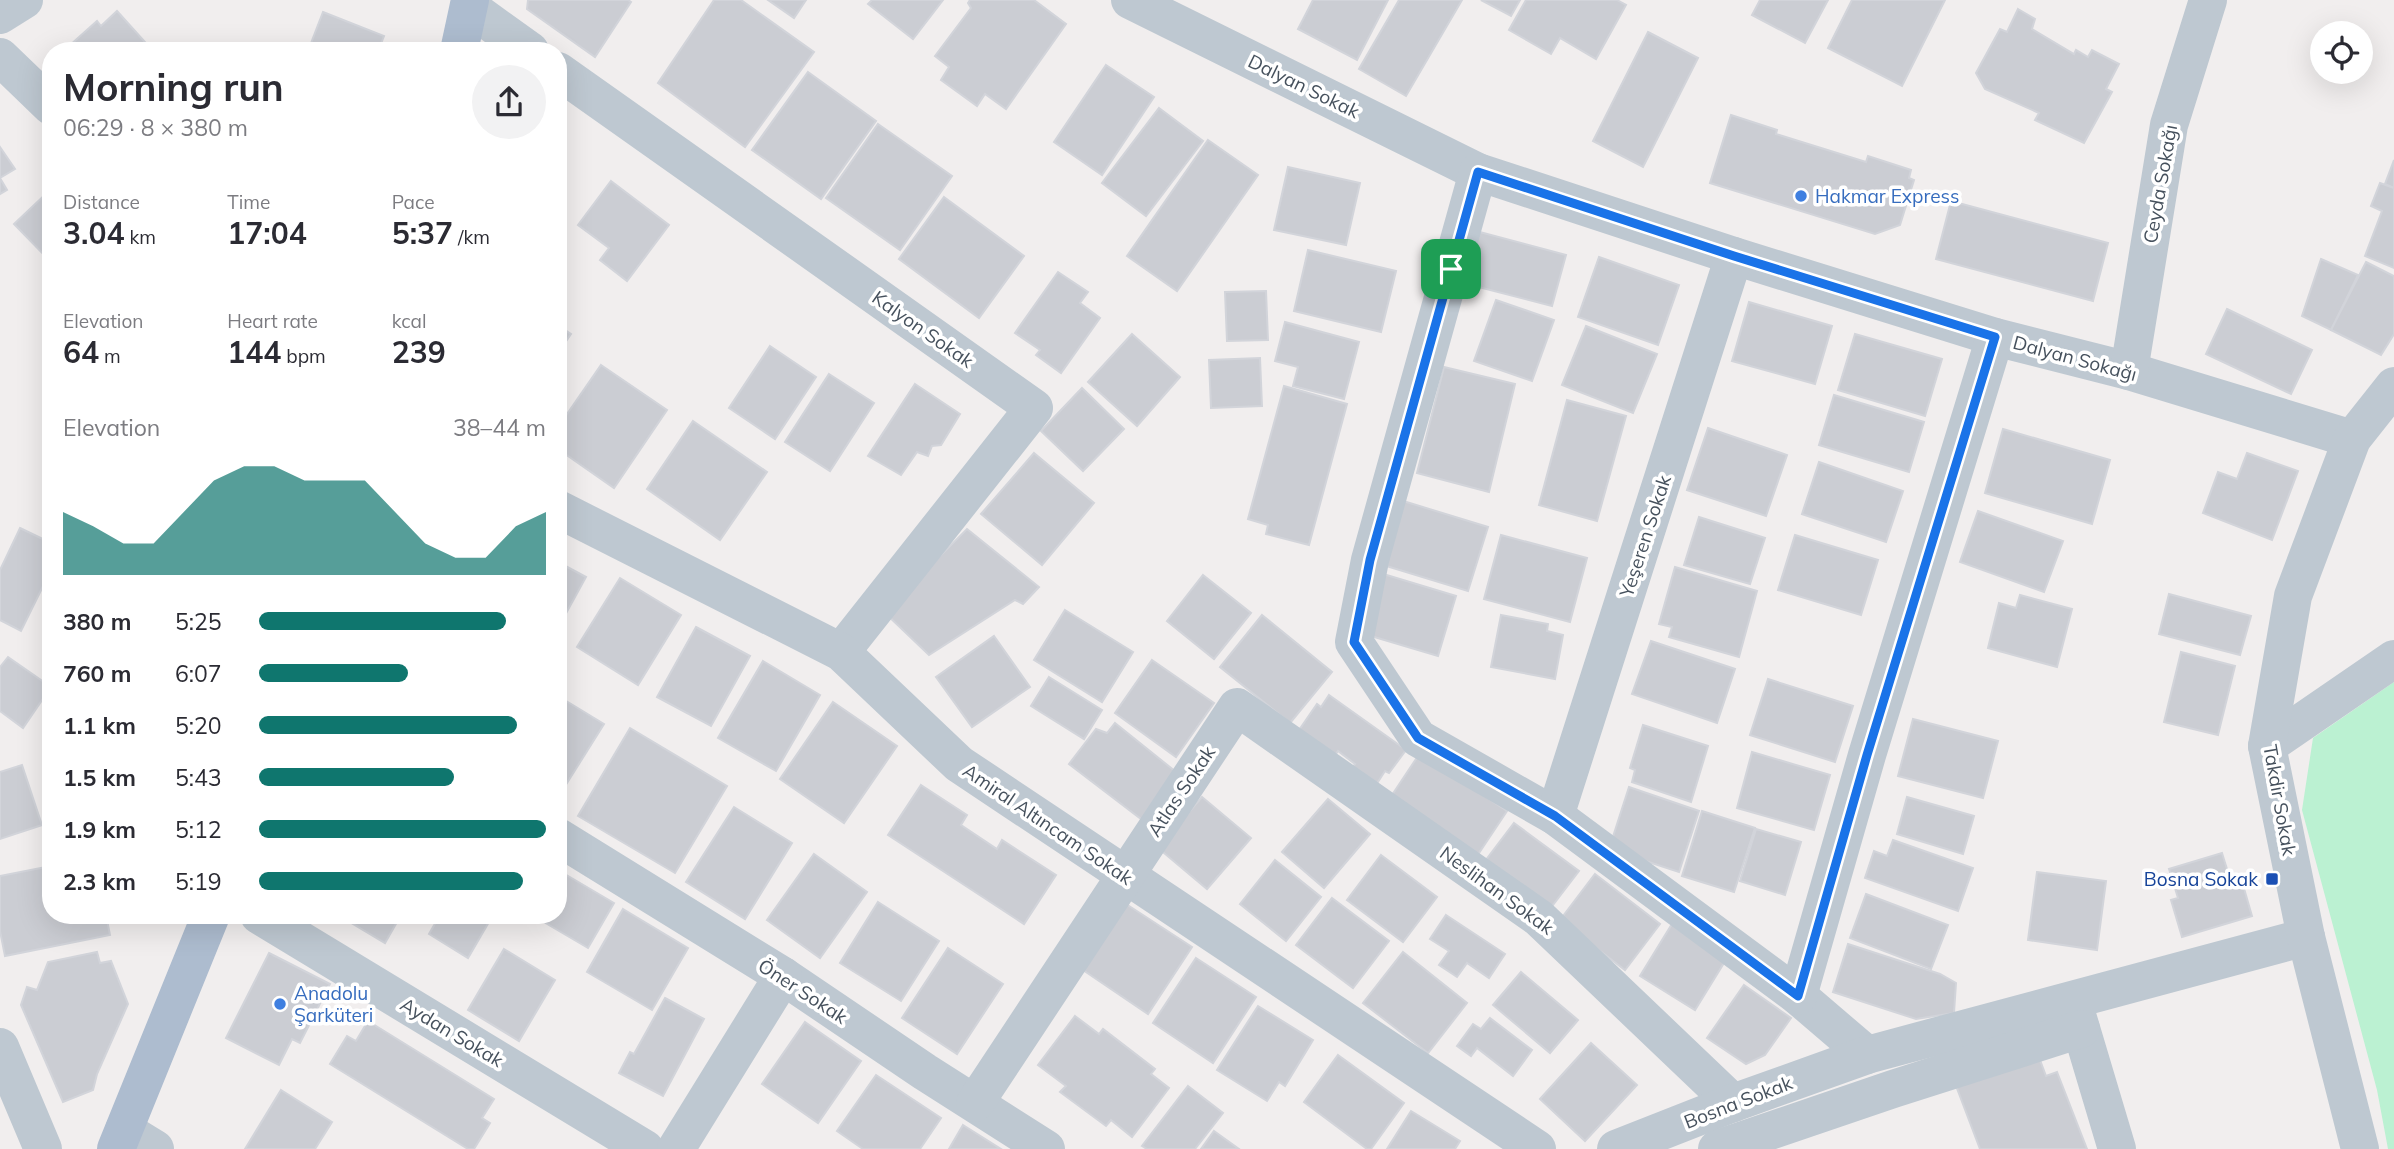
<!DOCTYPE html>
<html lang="en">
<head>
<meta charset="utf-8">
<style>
	body { margin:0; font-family:Mulish,sans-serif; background:#f2f2f3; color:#2b2b33; height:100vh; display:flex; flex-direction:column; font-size:26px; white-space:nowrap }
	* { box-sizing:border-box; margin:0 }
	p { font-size:23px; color:#7c7c81 }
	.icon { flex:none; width:38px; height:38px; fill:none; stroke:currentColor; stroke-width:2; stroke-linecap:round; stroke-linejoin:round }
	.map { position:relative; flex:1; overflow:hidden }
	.panel { position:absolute; left:42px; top:42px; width:525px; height:882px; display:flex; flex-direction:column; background:#fff; border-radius:28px; box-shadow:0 7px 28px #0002 }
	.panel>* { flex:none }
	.fabs { position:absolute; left:2310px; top:21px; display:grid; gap:14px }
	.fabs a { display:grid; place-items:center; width:63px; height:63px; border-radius:50%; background:#fff; box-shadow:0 7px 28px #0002; font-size:35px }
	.pin { position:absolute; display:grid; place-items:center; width:60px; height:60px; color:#fff; margin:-30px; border-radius:14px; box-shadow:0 4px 10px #0006 }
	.round { display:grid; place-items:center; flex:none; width:74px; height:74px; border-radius:37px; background:#f2f2f3 }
	.head { display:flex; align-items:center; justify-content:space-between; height:119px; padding:0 21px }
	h1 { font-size:38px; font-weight:700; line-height:52px }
	.metrics { display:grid; grid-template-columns:repeat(3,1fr); gap:10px; height:119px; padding:7px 21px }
	.metrics div { display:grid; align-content:center }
	.metrics b { font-size:30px; font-weight:700 }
	.metrics small { font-size:19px; font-weight:400 }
	.metrics p { font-size:19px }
	.chart { height:196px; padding:14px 21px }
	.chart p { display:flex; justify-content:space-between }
	.chart svg { width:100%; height:126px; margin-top:7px; fill:#0f766e; opacity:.7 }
	ul { padding:0 21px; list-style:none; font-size:23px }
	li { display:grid; grid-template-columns:112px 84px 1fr; align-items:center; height:52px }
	li i { height:18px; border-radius:9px; background:#0f766e }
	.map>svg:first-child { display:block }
	.green { fill:#bbf1d2 }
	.building { fill:#cbcdd3; stroke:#d2d4da; stroke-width:2 }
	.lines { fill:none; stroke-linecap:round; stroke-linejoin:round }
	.minor { stroke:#bec8d1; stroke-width:38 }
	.major { stroke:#adbccf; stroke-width:38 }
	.route-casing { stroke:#fff; stroke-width:14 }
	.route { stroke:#1a73e8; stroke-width:9 }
	.shop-dot { fill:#3f7fe0; stroke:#fff; stroke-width:2.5 }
	.transit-dot { fill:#1a4fb4; stroke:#fff; stroke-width:2.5 }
	.labels { text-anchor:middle; stroke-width:7; stroke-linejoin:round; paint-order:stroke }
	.street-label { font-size:19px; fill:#46515d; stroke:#fff }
	.shop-label { font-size:19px; fill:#366cbe; stroke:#fff; text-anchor:start }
	.transit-label { font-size:19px; fill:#164399; stroke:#fff; text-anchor:end }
</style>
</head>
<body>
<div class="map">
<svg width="2394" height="1149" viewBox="0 0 2394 1149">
	<rect width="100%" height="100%" fill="#f1eeee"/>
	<path class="green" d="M2394,682V1149H2388L2377,1090L2302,810L2313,738Z"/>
	<g class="building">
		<path d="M528,0H628L631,2L595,57L527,9Z"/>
		<path d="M714,0H741L814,52L745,147L658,83Z"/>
		<path d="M768,0H806L794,18Z"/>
		<path d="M872,0H943L913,39L868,4Z"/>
		<path d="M970,0H1034L1066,24L1006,109L985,94L977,106L941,80L949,67L935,56L971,8L968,3Z"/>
		<path d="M1313,0H1388L1357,60L1298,29Z"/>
		<path d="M1399,0H1462L1406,96L1359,69Z"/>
		<path d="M1481,0H1520L1511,16Z"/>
		<path d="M1526,0H1617L1626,5L1596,59L1560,38L1551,54L1509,30Z"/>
		<path d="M1760,0H1828L1805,43L1752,15Z"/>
		<path d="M1852,0H1945L1902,86L1828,48Z"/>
		<path d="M2018,9L2035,19L2032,29L2074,54L2076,50L2088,57L2092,50L2119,64L2106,89L2112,92L2084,143L2035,120L2039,113L1985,89L1976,73L2000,29L2007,32Z"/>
		<path d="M117,11L153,51H74L69,46L97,21L101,26Z"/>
		<path d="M323,12L384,36L378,51H308Z"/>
		<path d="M1648,32L1698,58L1643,167L1593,141Z"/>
		<path d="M1106,65L1154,97L1102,175L1054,142Z"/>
		<path d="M808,72L876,121L821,199L752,150Z"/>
		<path d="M1159,108L1203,141L1146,216L1102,183Z"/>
		<path d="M1731,115L1777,130L1776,134L1866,162L1868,156L1911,170L1909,178L1914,180L1900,225L1875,234L1710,183Z"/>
		<path d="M878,124L952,176L900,250L826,198Z"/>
		<path d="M1208,140L1258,175L1177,291L1127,256Z"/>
		<path d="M0,147L15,169L0,178L7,190L0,194Z"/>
		<path d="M2394,160V188L2385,184Z"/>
		<path d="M1288,167L1360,183L1346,245L1274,230Z"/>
		<path d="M611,181L669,225L627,281L600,260L609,248L578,225Z"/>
		<path d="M2380,183L2394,188V268L2365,256L2382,211L2371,206Z"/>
		<path d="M51,189V262L14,224Z"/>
		<path d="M944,197L1024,256L979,318L899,259Z"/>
		<path d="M1951,201L2108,243L2093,301L1936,259Z"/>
		<path d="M1476,231L1566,255L1552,306L1463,283Z"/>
		<path d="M1308,250L1396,271L1381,332L1294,311Z"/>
		<path d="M1599,257L1679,285L1658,345L1578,317Z"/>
		<path d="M2321,259L2358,275L2331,330L2302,316Z"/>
		<path d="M2366,262L2394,276V334L2381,355L2331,330Z"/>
		<path d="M1058,272L1088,292L1080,303L1100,318L1061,373L1036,355L1040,350L1015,333Z"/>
		<path d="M1266,291L1268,340L1227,341L1225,292Z"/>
		<path d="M1496,300L1554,320L1532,381L1474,361Z"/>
		<path d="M1749,302L1832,326L1815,384L1732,361Z"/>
		<path d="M2227,309L2312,350L2291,394L2206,354Z"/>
		<path d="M1285,322L1359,342L1344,399L1293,386L1298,367L1275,361Z"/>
		<path d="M558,325L571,334L558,353Z"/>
		<path d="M1586,326L1657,354L1633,413L1562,385Z"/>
		<path d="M1132,334L1180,377L1137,426L1088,382Z"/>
		<path d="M1855,334L1942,359L1925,416L1838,390Z"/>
		<path d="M770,346L816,377L775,439L729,408Z"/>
		<path d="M1260,358L1262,406L1211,408L1209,360Z"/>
		<path d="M601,365L667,410L614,488L558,449V427Z"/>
		<path d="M1444,367L1515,384L1489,492L1417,473Z"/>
		<path d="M829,374L874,403L830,471L785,442Z"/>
		<path d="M915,384L960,414L941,445L932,446L928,456L917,452L901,475L868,456Z"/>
		<path d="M1284,386L1347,404L1309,545L1266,534L1268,525L1248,519Z"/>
		<path d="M1082,388L1124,429L1083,471L1041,431Z"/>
		<path d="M1834,395L1924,422L1909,472L1819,445Z"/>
		<path d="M1567,400L1626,416L1597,521L1539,505Z"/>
		<path d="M693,421L767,472L720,540L647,489Z"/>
		<path d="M1708,428L1787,455L1766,516L1687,490Z"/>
		<path d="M2003,429L2110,460L2092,524L1985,493Z"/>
		<path d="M1034,453L1094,503L1042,565L981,514Z"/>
		<path d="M2247,453L2298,471L2272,540L2203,513L2218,472L2237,479Z"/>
		<path d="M1819,462L1903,491L1886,542L1802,514Z"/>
		<path d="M1400,500L1488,527L1468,591L1380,564Z"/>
		<path d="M1978,511L2063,541L2044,592L1960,562Z"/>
		<path d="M1699,517L1765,538L1750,584L1684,565Z"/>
		<path d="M20,528L51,543V570L21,631L0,620V570Z"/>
		<path d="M967,529L1039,587L1023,604L1015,600L929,655L884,612Z"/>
		<path d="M1501,535L1587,558L1570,622L1484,599Z"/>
		<path d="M1795,535L1878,560L1861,615L1778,590Z"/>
		<path d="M558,562L586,577L558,628Z"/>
		<path d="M1675,567L1757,591L1739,657L1669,637L1672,627L1659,624Z"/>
		<path d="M1380,573L1456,596L1438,656L1361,633Z"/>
		<path d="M1203,575L1251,613L1214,659L1167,621Z"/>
		<path d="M620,578L681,615L638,685L577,647Z"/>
		<path d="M2169,594L2251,616L2240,655L2159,634Z"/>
		<path d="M2020,595L2072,609L2057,667L1988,648L1999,603L2016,608Z"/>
		<path d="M1065,610L1133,652L1102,702L1034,660Z"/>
		<path d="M1262,615L1332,672L1290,723L1220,667Z"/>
		<path d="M1501,615L1548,624L1547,631L1563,635L1555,679L1491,667Z"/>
		<path d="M696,627L750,656L711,726L657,697Z"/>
		<path d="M994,636L1030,687L972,727L936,677Z"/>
		<path d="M1651,641L1735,669L1717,723L1632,694Z"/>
		<path d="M2181,652L2235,666L2218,735L2164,722Z"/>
		<path d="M8,657L51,687L23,728L0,711V667Z"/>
		<path d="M1152,660L1214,703L1176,757L1115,713Z"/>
		<path d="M763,661L820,695L776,771L718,738Z"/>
		<path d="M1049,677L1102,710L1084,739L1031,706Z"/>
		<path d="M1768,679L1853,706L1835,762L1750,735Z"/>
		<path d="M1329,695L1406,750L1389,773L1385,771L1374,788L1350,771L1355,764L1338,751L1333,758L1297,733L1317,704L1321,707Z"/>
		<path d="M558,696L604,724L562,791L558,789Z"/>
		<path d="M833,702L897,746L844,823L780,779Z"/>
		<path d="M1913,719L1998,741L1983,798L1898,776Z"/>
		<path d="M1115,723L1181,776L1145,822L1069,764L1096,729L1107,733Z"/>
		<path d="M1643,725L1708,746L1691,802L1632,782L1635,770L1630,768Z"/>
		<path d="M630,728L727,786L675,873L578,816Z"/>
		<path d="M1752,752L1830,775L1814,830L1737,808Z"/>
		<path d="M1420,753L1507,811L1473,862L1390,798Z"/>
		<path d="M22,765L42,825L0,839V772Z"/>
		<path d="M921,785L967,815L961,825L997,849L1002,840L1056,875L1024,924L888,835Z"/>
		<path d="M1629,787L1699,811L1679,872L1609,849Z"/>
		<path d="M1202,797L1251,838L1207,889L1158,848Z"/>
		<path d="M1907,797L1974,816L1963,854L1897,834Z"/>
		<path d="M1328,799L1370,834L1324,888L1282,852Z"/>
		<path d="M734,807L792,843L745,919L686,882Z"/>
		<path d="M1702,811L1755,828L1734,892L1682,876Z"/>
		<path d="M1514,823L1579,871L1546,914L1482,865Z"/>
		<path d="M1756,829L1801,842L1785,895L1740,881Z"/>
		<path d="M1893,840L1973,868L1958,911L1865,878L1874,851L1887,856Z"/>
		<path d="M2222,853L2231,882L2241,878L2252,916L2182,937L2171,900L2178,898L2169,869Z"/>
		<path d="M814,854L867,892L820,958L767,920Z"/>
		<path d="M1381,855L1437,897L1403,942L1347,900Z"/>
		<path d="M1275,860L1321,897L1286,941L1240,904Z"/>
		<path d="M51,866V915H106L110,935L5,956L0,931V876Z"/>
		<path d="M558,870L614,903L588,948L532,915H558Z"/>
		<path d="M2037,872L2106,881L2097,950L2028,940Z"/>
		<path d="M1595,874L1660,924L1625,970L1560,920Z"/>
		<path d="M1866,894L1948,925L1931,969L1850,938Z"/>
		<path d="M1332,898L1389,941L1353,988L1296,945Z"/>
		<path d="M878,902L939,941L901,1001L840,963Z"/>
		<path d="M1123,902L1192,947L1148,1014L1080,968Z"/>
		<path d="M623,909L688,948L652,1010L587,972Z"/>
		<path d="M338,915H401L385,943Z"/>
		<path d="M440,915H493L468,958L429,934Z"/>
		<path d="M1446,915L1505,954L1489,978L1467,963L1457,977L1439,965L1449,951L1430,939Z"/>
		<path d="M1672,924L1727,958L1695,1010L1640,976Z"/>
		<path d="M1848,944L1940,974L1956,983L1954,1013L1916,1019L1833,992Z"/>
		<path d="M948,948L1003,984L957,1054L902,1018Z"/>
		<path d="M504,949L555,980L519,1041L468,1010Z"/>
		<path d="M97,952L100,963L111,961L128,1004L97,1074L93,1090L63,1102L21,1005L27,987L37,990L48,962Z"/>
		<path d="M1403,952L1467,1003L1428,1053L1363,1003Z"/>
		<path d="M269,953L330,984L300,1043L292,1039L279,1065L226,1038Z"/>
		<path d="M1196,958L1256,997L1213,1063L1153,1023Z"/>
		<path d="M1521,972L1578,1020L1550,1053L1493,1005Z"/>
		<path d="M1744,985L1791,1018L1765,1055L1746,1064L1707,1038Z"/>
		<path d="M665,998L704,1019L663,1096L619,1073L630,1052L634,1054Z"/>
		<path d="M1258,1006L1313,1040L1285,1086L1279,1082L1267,1101L1217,1070Z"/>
		<path d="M1075,1016L1099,1034L1103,1029L1155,1069L1151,1074L1169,1088L1132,1137L1111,1120L1106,1126L1060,1092L1066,1086L1038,1065Z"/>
		<path d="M1490,1018L1532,1050L1513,1076L1477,1048L1471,1056L1457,1046L1473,1024L1481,1029Z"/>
		<path d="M368,1021L494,1099L482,1118L490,1123L474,1149H468L330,1064L347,1036L356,1041Z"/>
		<path d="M805,1022L861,1061L818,1123L762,1084Z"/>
		<path d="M1591,1043L1637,1085L1585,1141L1540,1099Z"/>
		<path d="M2037,1052L2046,1076L2057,1072L2087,1149H1980L1955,1083Z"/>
		<path d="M1338,1055L1404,1103L1371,1149H1367L1304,1102Z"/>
		<path d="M876,1075L941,1118L920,1149H863L837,1131Z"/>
		<path d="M1188,1086L1223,1113L1195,1149H1147L1142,1146Z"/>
		<path d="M281,1090L332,1122L315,1149H245Z"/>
		<path d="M1411,1111L1460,1141L1455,1149H1387Z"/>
		<path d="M963,1125L1001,1149H949Z"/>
		<path d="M1214,1131L1239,1149H1201Z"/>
	</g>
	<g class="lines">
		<g class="minor">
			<path d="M1130,0L1478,172L1734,256L1995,337L2129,371L2352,439"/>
			<path d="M469,7L530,51"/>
			<path d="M0,15L24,0"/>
			<path d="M0,57L51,106"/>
			<path d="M558,71L1034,408L841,652"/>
			<path d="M1478,172L1370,560L1354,642L1418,738L1555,816L1798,996L1867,1055"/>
			<path d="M2129,371L2169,125L2208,0"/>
			<path d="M558,509L841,652L959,764L1537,1149"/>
			<path d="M2267,746L2394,659"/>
			<path d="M1555,816L1734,256"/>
			<path d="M558,837L783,976L925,1072L1046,1149"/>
			<path d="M259,915L645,1149"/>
			<path d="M1798,996L1867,755L1995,337"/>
			<path d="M2074,1005L2117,1149"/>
			<path d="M0,1047L43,1149"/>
			<path d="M975,1103L1237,707L1539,918L1733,1103"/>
			<path d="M124,1130L155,1149"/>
			<path d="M676,1149L783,976"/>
			<path d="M1616,1149L1733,1103L1867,1055L2306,937"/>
			<path d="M1717,1149L1893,1089L2081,1029"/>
			<path d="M2360,1149L2306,937L2267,746L2293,596L2352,439L2394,386"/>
		</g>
		<g class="major">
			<path d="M459,51L470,0"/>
			<path d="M116,1149L211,915"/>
		</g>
	</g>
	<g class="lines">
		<defs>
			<path id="route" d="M1478,172L1734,256L1995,337L1867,755L1798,996L1555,816L1418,738L1354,642L1370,560Z"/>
		</defs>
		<use href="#route" class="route-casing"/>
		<use href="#route" class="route"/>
	</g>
	<g class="shop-dot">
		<circle cx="1801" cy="196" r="7"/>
		<circle cx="280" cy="1004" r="7"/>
	</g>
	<rect class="transit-dot" x="2265" y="872" width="14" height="14" rx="3.5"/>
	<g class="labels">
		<g class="street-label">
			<text transform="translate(1304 86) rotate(26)" y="7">Dalyan Sokak</text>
			<text transform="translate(2160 184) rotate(-80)" y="7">Ceyda Sokağı</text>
			<text transform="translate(923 329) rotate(35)" y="7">Kalyon Sokak</text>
			<text transform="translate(2075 358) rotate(15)" y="7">Dalyan Sokağı</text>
			<text transform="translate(1645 536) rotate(-72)" y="7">Yeşeren Sokak</text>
			<text transform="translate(1181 791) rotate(-56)" y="7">Atlas Sokak</text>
			<text transform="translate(2280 800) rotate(80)" y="7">Takdir Sokak</text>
			<text transform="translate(1048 824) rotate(34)" y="7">Amiral Altıncam Sokak</text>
			<text transform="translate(1497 890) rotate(36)" y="7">Neslihan Sokak</text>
			<text transform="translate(803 991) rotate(33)" y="7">Öner Sokak</text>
			<text transform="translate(452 1032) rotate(31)" y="7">Aydan Sokak</text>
			<text transform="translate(1738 1102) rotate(-21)" y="7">Bosna Sokak</text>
		</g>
		<g class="shop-label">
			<text x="1815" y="203">Hakmar Express</text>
			<text x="294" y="1000">Anadolu<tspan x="294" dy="22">Şarküteri</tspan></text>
		</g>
		<g class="transit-label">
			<text x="2258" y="886">Bosna Sokak</text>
		</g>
	</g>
</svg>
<div class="fabs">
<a><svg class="icon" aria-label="locate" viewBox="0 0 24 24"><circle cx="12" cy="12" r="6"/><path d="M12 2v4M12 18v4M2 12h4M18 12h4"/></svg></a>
</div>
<div class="pin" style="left:1451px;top:269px;background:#1e9e55"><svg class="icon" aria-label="arrive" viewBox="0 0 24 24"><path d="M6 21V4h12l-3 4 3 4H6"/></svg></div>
<section class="panel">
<div class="head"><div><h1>Morning run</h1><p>06:29 · 8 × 380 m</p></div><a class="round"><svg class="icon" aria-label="share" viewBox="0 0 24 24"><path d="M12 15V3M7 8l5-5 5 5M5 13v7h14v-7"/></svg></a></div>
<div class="metrics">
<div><p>Distance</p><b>3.04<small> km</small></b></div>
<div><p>Time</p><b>17:04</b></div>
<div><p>Pace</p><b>5:37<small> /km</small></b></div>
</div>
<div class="metrics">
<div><p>Elevation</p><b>64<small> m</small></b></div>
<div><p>Heart rate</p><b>144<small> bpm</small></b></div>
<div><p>kcal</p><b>239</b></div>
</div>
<div class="chart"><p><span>Elevation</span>38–44 m</p>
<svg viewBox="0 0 160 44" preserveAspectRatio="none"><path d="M0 44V22L10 27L20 33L30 33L40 22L50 11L60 6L70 6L80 11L90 11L100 11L110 22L120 33L130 38L140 38L150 27L160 22V44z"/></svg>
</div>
<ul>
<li><b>380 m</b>5:25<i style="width:86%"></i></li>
<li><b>760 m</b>6:07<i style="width:52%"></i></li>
<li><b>1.1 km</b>5:20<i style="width:90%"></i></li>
<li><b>1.5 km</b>5:43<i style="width:68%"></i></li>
<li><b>1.9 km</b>5:12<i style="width:100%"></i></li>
<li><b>2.3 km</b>5:19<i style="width:92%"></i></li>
</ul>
</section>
</div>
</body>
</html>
